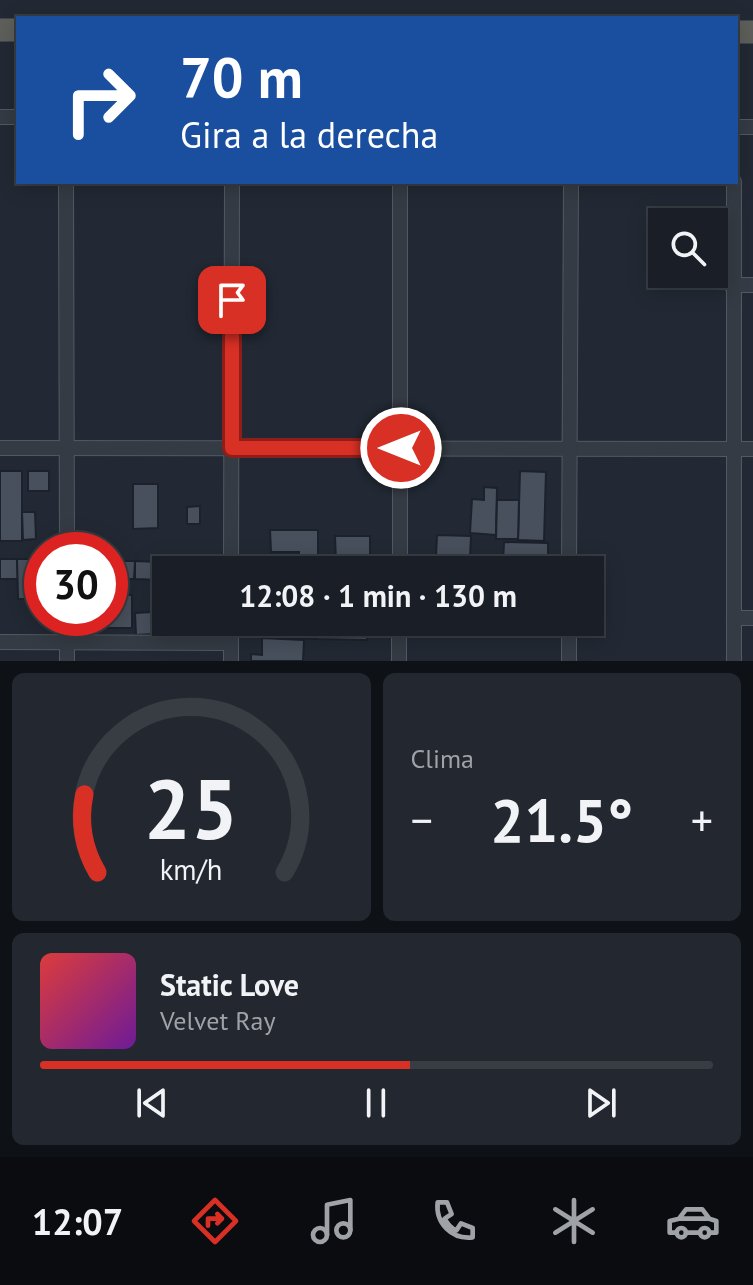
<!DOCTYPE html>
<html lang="es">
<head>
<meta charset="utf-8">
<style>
	:root { --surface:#1a1f27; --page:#23272f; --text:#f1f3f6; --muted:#9fa2a7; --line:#383d44; --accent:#d93025 }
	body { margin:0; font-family:"PT Sans",sans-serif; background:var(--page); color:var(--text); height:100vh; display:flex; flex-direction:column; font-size:30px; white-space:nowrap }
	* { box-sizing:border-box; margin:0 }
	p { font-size:26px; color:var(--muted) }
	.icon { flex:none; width:44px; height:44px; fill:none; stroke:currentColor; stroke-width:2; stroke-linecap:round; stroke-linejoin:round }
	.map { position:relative; height:661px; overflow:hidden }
	.side { display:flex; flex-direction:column; gap:12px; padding:12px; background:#0e1115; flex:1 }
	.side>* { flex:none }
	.guide { position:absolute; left:16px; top:16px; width:722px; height:168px; border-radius:0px; box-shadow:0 4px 20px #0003,0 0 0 2px var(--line); background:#1a4fa0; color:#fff; overflow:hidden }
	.tools { position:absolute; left:648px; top:208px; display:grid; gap:16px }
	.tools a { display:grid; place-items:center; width:80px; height:80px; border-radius:0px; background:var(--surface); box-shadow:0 4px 20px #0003,0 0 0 2px var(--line); font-size:40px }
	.speed { position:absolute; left:24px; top:532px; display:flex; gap:16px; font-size:40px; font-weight:700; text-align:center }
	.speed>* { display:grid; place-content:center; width:104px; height:104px; border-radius:50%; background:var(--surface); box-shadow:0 4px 20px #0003,0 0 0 2px var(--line); line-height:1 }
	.speed .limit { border:12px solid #d22; background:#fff; color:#111 }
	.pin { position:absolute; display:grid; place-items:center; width:68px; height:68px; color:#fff; margin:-34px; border-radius:16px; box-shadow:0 4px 12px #0006 }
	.me { position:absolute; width:88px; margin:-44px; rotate:270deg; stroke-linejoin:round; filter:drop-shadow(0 0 6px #0008) }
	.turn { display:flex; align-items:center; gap:28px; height:168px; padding:0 32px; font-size:36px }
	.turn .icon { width:104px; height:104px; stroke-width:2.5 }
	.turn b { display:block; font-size:56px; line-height:68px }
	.big { font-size:60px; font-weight:700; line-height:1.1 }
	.side .widget { flex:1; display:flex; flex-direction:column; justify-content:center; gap:12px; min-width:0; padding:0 28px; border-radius:12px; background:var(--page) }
	.side .dial { align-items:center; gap:0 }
	.dial svg { height:208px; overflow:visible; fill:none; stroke:var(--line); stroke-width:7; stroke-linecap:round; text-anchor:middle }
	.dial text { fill:var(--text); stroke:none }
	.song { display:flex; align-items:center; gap:24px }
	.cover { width:96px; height:96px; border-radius:12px; background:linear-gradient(135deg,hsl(0 70% 55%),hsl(280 70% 35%)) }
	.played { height:8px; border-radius:4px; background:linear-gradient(90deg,var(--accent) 55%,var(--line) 55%) }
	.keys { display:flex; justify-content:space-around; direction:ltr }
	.heat { display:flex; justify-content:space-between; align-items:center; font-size:44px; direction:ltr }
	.side .tiles { flex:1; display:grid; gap:12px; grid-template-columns:1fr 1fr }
	.widget:last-child { grid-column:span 2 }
	.trip { position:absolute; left:152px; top:556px; width:452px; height:80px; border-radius:0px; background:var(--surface); box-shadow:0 4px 20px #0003,0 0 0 2px var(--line); font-weight:700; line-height:80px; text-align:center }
	.menu { display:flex; height:128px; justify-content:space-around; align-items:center; background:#0a0c10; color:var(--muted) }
	.menu .icon { width:56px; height:56px }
	.menu .current { color:var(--accent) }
	.menu b { font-size:36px; color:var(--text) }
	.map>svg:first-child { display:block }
	.building { fill:#48505d; stroke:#1c222b; stroke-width:2 }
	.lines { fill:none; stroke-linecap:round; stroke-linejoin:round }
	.minor-casing { stroke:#525962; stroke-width:16 }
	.trunk-casing { stroke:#3f464f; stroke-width:24 }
	.minor { stroke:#353b44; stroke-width:14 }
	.trunk { stroke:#5e5e5b; stroke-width:22 }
	.route-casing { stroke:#8d1f18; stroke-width:20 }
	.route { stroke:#d93025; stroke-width:14 }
</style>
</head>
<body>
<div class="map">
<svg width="753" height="661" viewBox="0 0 753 661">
	<rect width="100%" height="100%" fill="#222934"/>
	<g class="building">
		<rect x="0" y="471" width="22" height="70"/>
		<rect x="28" y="471" width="21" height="20"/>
		<polygon points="520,471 546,472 544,541 518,540"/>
		<polygon points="133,484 158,484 158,528 133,529"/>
		<polygon points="484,487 497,488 496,535 470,533 472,499 484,500"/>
		<polygon points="497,500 519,500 518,539 496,539"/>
		<polygon points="200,506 200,524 187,524 187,507"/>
		<polygon points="22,512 35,512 36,539 23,540"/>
		<polygon points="270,530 318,530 318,557 299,557 299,552 271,552"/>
		<polygon points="437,535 471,536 470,557 436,556"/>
		<polygon points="335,536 370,536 370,562 336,562"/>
		<polygon points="504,542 548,543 548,564 503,562"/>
		<polygon points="0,559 17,559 18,579 0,579"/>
		<polygon points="17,559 40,559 41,599 18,599"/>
		<polygon points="112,561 135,561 134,579 111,579"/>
		<polygon points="135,561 160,562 160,580 135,579"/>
		<polygon points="110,595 132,595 132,628 108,628"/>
		<polygon points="151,612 152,634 136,635 135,613"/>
		<polygon points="250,622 316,622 316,639 250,637"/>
		<polygon points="317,622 367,622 367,640 317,639"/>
		<polygon points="262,638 304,640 303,661 251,661 251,654 262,655"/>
	</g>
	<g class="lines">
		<defs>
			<g id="minor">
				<polyline points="0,117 18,117"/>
				<polyline points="736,127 753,127"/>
				<polyline points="66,182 67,550"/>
				<polyline points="734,182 734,661"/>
				<polyline points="731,285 753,285"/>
				<polyline points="0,448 753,449"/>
				<polyline points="231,570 232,182"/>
				<polyline points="400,570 400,182"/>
				<polyline points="569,570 571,182"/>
				<polyline points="67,618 67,661"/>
				<polyline points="734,618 753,618"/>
				<polyline points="0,642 231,643"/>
				<polyline points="231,661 231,622"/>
				<polyline points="399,661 399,622"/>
				<polyline points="569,661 569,622"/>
			</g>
			<g id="trunk">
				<polyline points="0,30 18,30"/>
				<polyline points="736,32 753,32"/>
			</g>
		</defs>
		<use href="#minor" class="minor-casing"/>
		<use href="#trunk" class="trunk-casing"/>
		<use href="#minor" class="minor"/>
		<use href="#trunk" class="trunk"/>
	</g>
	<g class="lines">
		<defs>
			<polyline id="route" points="232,300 232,448 401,448"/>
		</defs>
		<use href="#route" class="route-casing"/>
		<use href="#route" class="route"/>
	</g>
</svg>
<div class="tools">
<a><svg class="icon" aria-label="search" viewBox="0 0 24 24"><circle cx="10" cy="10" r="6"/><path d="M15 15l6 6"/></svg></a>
</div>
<div class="speed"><div class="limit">30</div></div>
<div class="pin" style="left:232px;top:300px;background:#d93025"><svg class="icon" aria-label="arrive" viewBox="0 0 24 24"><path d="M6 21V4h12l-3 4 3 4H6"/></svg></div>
<svg class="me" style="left:401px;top:448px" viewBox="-20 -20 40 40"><circle r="17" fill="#d93025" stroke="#fff" stroke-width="3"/><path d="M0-11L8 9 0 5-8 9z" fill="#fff"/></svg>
<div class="trip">12:08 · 1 min · 130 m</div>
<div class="guide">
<div class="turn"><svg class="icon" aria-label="right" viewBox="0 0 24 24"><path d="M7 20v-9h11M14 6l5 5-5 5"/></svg><div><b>70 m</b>Gira a la derecha</div></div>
</div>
</div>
<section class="side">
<div class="tiles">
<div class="widget dial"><svg viewBox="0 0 100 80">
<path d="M14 69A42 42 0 1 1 86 69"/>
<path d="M14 69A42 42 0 0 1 9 39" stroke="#d93025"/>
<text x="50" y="56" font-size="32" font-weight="700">25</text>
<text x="50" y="72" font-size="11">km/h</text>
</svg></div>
<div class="widget"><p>Clima</p>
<div class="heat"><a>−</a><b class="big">21.5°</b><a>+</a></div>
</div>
<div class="widget">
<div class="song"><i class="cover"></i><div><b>Static Love</b><p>Velvet Ray</p></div></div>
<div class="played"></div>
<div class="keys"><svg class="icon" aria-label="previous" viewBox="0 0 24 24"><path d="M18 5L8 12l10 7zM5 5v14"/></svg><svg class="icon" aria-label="pause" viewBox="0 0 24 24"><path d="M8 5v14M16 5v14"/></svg><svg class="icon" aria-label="next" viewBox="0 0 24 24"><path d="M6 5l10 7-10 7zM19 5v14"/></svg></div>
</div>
</div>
</section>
<nav class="menu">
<b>12:07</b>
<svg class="icon current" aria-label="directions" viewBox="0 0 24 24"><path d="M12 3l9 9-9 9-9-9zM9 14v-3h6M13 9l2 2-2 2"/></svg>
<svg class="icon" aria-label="music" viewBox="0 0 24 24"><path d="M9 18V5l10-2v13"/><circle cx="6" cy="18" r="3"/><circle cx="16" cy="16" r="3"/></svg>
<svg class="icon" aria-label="phone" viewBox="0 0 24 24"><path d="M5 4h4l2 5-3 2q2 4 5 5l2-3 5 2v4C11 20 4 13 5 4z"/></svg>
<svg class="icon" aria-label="climate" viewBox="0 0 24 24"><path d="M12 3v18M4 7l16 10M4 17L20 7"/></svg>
<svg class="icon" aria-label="car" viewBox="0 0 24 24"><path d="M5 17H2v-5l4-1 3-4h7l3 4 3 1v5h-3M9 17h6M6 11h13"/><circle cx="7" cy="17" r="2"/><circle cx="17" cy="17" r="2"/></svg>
</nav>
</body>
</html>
